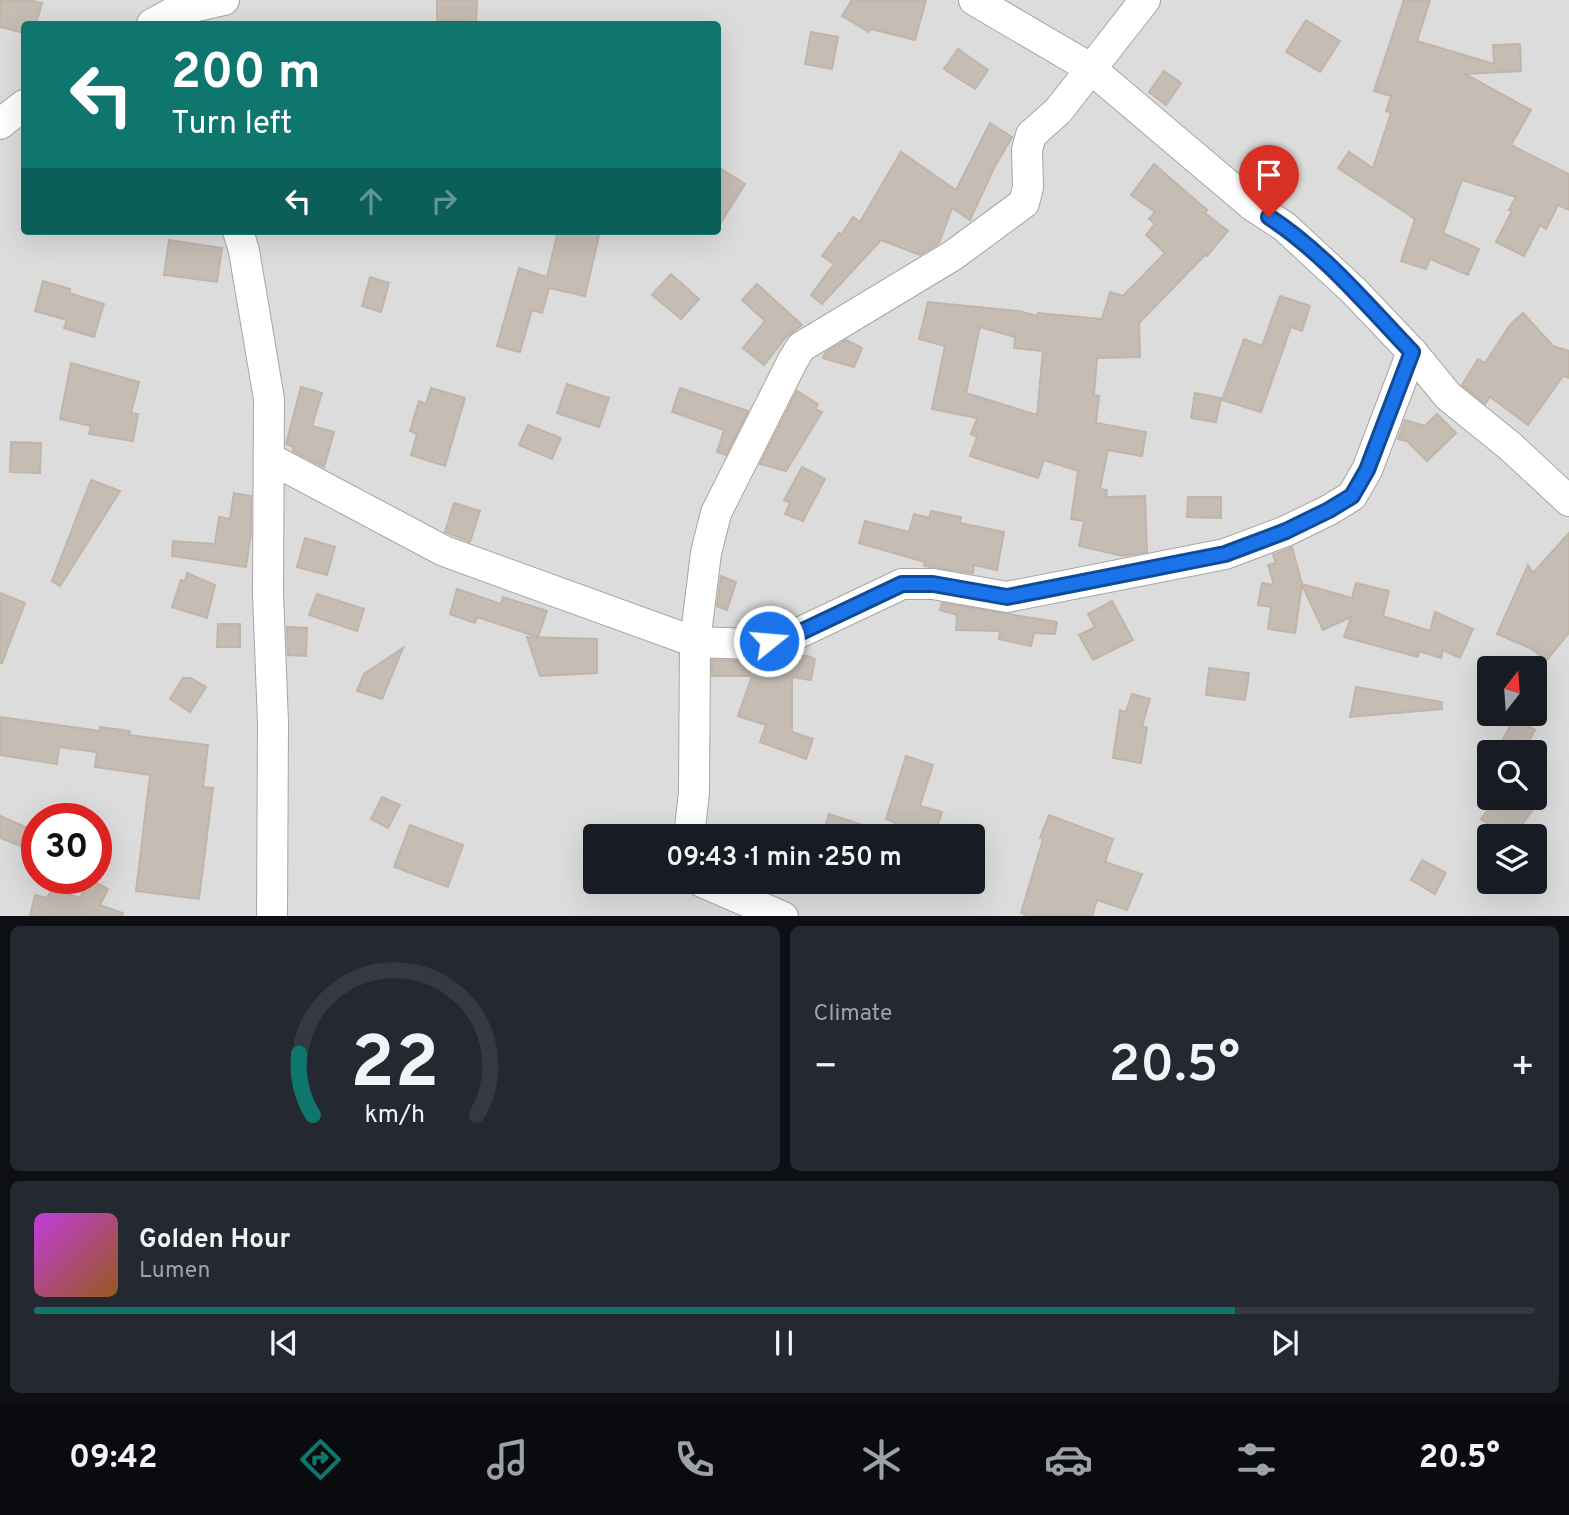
<!DOCTYPE html>
<html lang="en">
<head>
<meta charset="utf-8">
<style>
	:root { --surface:#171b24; --page:#242831; --text:#f1f3f6; --muted:#9ea1a6; --line:#363941; --accent:#0f766e }
	body { margin:0; font-family:Overpass,sans-serif; background:var(--page); color:var(--text); height:100vh; display:flex; flex-direction:column; font-size:26px; white-space:nowrap }
	* { box-sizing:border-box; margin:0 }
	p { font-size:23px; color:var(--muted) }
	.icon { flex:none; width:38px; height:38px; fill:none; stroke:currentColor; stroke-width:2; stroke-linecap:round; stroke-linejoin:round }
	.map { position:relative; height:916px; overflow:hidden }
	.panel { display:flex; flex-direction:column; gap:10px; padding:10px; background:#0d0f14; flex:1 }
	.panel>* { flex:none }
	.hud { position:absolute; left:21px; top:21px; width:700px; height:214px; border-radius:7px; box-shadow:0 7px 28px #0002; background:#0f766e; color:#fff; overflow:hidden }
	.needle { width:46px; rotate:17deg }
	.buttons { position:absolute; left:1477px; top:656px; display:grid; gap:14px }
	.buttons a { display:grid; place-items:center; width:70px; height:70px; border-radius:7px; background:var(--surface); box-shadow:0 7px 28px #0002; font-size:35px }
	.speed { position:absolute; left:21px; top:803px; display:flex; gap:14px; font-size:35px; font-weight:700; text-align:center }
	.speed>* { display:grid; place-content:center; width:91px; height:91px; border-radius:50%; background:var(--surface); box-shadow:0 7px 28px #0002; line-height:1 }
	.speed .limit { border:10px solid #d22; background:#fff; color:#111 }
	.pin { position:absolute; display:grid; place-items:center; width:60px; height:60px; color:#fff; margin:-72px -30px; border-radius:50% 50% 50% 0; rotate:-45deg; box-shadow:0 0 7px #0007 }
	.pin .icon { rotate:45deg }
	.me { position:absolute; width:77px; margin:-38px; rotate:73deg; stroke-linejoin:round; filter:drop-shadow(0 0 5px #0008) }
	.turn { display:flex; align-items:center; gap:24px; height:147px; padding:0 35px; font-size:32px }
	.turn .icon { width:91px; height:91px; stroke-width:2.5 }
	.turn b { display:block; font-size:49px; line-height:60px }
	.lanes { display:flex; align-items:center; height:66px; padding:0 35px; background:#0003; justify-content:center; gap:35px; direction:ltr }
	.lanes .off { opacity:.35 }
	.big { font-size:52px; font-weight:600; line-height:1.1 }
	.panel .card { flex:1; display:flex; flex-direction:column; justify-content:center; gap:10px; min-width:0; padding:0 24px; border-radius:10px; background:var(--page) }
	.panel .dial { align-items:center; gap:0 }
	.dial svg { height:182px; overflow:visible; fill:none; stroke:var(--line); stroke-width:7; stroke-linecap:round; text-anchor:middle }
	.dial text { fill:var(--text); stroke:none }
	.song { display:flex; align-items:center; gap:21px }
	.cover { width:84px; height:84px; border-radius:10px; background:linear-gradient(135deg,hsl(290 70% 55%),hsl(30 70% 35%)) }
	.played { height:7px; border-radius:4px; background:linear-gradient(90deg,var(--accent) 80%,var(--line) 80%) }
	.keys { display:flex; justify-content:space-around; direction:ltr }
	.heat { display:flex; justify-content:space-between; align-items:center; font-size:38px; direction:ltr }
	.panel .tiles { flex:1; display:grid; gap:10px; grid-template-columns:1fr 1fr }
	.card:last-child { grid-column:span 2 }
	.trip { position:absolute; left:583px; top:824px; width:402px; height:70px; border-radius:7px; background:var(--surface); box-shadow:0 7px 28px #0002; font-weight:600; line-height:70px; text-align:center }
	.tab-bar { display:flex; height:112px; justify-content:space-around; align-items:center; background:#090b0e; color:var(--muted) }
	.tab-bar .icon { width:49px; height:49px }
	.tab-bar .on { color:var(--accent) }
	.tab-bar b { font-size:32px; color:var(--text) }
	.map>svg:first-child { display:block }
	.residential { fill:#dddcdc; fill-rule:evenodd }
	.building { fill:#c5bcb4; stroke:#c2b4a6; stroke-width:2; fill-rule:evenodd }
	.lines { fill:none; stroke-linecap:round; stroke-linejoin:round }
	.minor-casing { stroke:#a6a6a6; stroke-width:32 }
	.minor { stroke:#fff; stroke-width:30 }
	.route-casing { stroke:#114b97; stroke-width:18 }
	.route { stroke:#1a73e8; stroke-width:12 }
</style>
</head>
<body>
<div class="map">
<svg width="1569" height="917" viewBox="0 0 1569 917">
	<rect width="100%" height="100%" fill="#f0ede5"/>
	<path class="residential" d="M0,0H1569V916L0,917ZM24,24H718V231H24ZM1489,668H1535V714H1489ZM1489,752H1535V798H1489ZM37,819H96V878H37ZM595,836H973V882H595ZM1489,836H1535V882H1489Z"/>
	<g class="building">
		<polygon points="0,0 29,0 42,3 36,24 24,24 24,33 0,27"/>
		<polygon points="437,0 477,0 476,22 437,20"/>
		<polygon points="852,0 926,0 915,40 871,29 869,32 842,16"/>
		<polygon points="1404,0 1430,0 1417,41 1494,64 1493,45 1520,44 1521,71 1465,74 1531,110 1511,145 1569,174 1569,210 1558,205 1546,229 1540,225 1524,256 1496,242 1512,211 1509,210 1516,197 1462,180 1443,233 1479,249 1468,275 1430,259 1426,269 1401,261 1415,219 1338,168 1349,152 1373,168 1391,113 1386,111 1391,96 1374,91"/>
		<polygon points="1306,20 1340,41 1320,72 1286,52"/>
		<polygon points="811,32 838,37 832,69 805,64"/>
		<polygon points="958,49 988,70 975,89 944,69"/>
		<polygon points="1164,71 1181,83 1166,105 1149,92"/>
		<polygon points="990,123 1012,137 994,168 970,220 952,208 939,243 920,255 881,240 822,304 811,295 834,264 822,256 839,233 841,235 853,217 860,222 901,152 956,190"/>
		<path d="M1154,164L1207,210L1205,213L1228,231L1207,256L1205,255L1139,323L1140,357L1097,358L1094,395L1099,396L1096,423L1146,432L1142,456L1108,450L1100,489L1107,490L1106,497L1145,496L1147,552L1123,556L1079,546L1084,521L1071,519L1078,471L1044,460L1038,478L970,456L977,437L971,434L977,418L932,409L945,346L919,339L928,302L1019,311L1037,316L1038,313L1102,319L1110,292L1123,296L1165,253L1146,235L1155,224L1149,219L1155,212L1131,195ZM980,327L1015,337L1014,348L1043,351L1037,415L966,393Z"/>
		<polygon points="718,167 745,184 718,227"/>
		<polygon points="558,231 600,231 585,296 549,288 542,313 532,310 520,352 497,346 519,268 547,277"/>
		<polygon points="169,240 222,248 217,282 164,275"/>
		<polygon points="671,274 699,299 681,319 652,295"/>
		<polygon points="370,277 389,283 381,312 362,306"/>
		<polygon points="43,281 70,289 69,293 104,304 94,337 64,328 67,320 35,311"/>
		<polygon points="757,284 802,325 786,337 764,365 743,348 765,321 742,300"/>
		<polygon points="1280,296 1310,306 1302,331 1291,327 1261,412 1222,400 1244,339 1262,346"/>
		<polygon points="1523,313 1553,346 1569,351 1569,378 1563,376 1528,425 1490,397 1485,404 1462,385 1478,359 1485,363 1510,325"/>
		<polygon points="846,340 862,348 854,367 823,358 825,353"/>
		<polygon points="71,363 139,382 131,413 138,414 133,441 89,434 91,426 60,419"/>
		<polygon points="567,384 609,398 599,427 557,413"/>
		<polygon points="301,387 322,393 312,426 334,432 324,467 293,451 294,447 286,444"/>
		<polygon points="431,388 465,398 445,466 411,455 417,434 410,431 419,401 426,404"/>
		<polygon points="680,388 748,411 726,455 717,452 724,430 672,412"/>
		<polygon points="797,391 818,404 815,409 822,412 786,471 760,464"/>
		<polygon points="1195,393 1221,398 1216,422 1191,418"/>
		<polygon points="1437,414 1456,433 1427,461 1407,441 1398,439 1405,420 1425,426"/>
		<polygon points="528,425 561,438 552,459 519,445"/>
		<polygon points="11,442 41,443 40,473 10,472"/>
		<polygon points="802,467 825,479 803,521 785,514 790,503 784,500"/>
		<polygon points="91,480 120,491 60,586 52,581"/>
		<polygon points="234,493 251,496 251,533 246,567 172,556 173,541 215,544 219,517 230,519"/>
		<polygon points="1188,497 1221,497 1221,518 1187,517"/>
		<polygon points="454,503 480,511 470,542 445,532"/>
		<polygon points="931,511 961,517 960,523 1004,532 997,570 974,565 973,573 924,566 925,562 859,543 865,521 909,532 914,514 929,518"/>
		<polygon points="1569,533 1569,633 1546,661 1532,649 1497,634 1528,565 1533,573"/>
		<polygon points="305,538 335,547 327,575 297,567"/>
		<polygon points="1292,547 1302,584 1352,598 1356,583 1389,591 1383,616 1430,631 1435,612 1473,629 1460,658 1443,650 1441,658 1419,651 1418,657 1344,637 1351,617 1323,630 1302,585 1295,633 1268,629 1271,607 1258,605 1262,583 1274,585 1268,565 1276,563 1273,555"/>
		<polygon points="187,573 215,585 207,618 172,607 181,580 185,581"/>
		<polygon points="721,576 736,582 727,610 717,606"/>
		<polygon points="457,589 501,604 503,597 547,611 538,637 477,617 475,623 450,614"/>
		<polygon points="0,593 25,603 2,663 0,663"/>
		<polygon points="317,594 364,609 357,631 309,615"/>
		<polygon points="1112,601 1133,640 1093,660 1079,635 1095,627 1088,614"/>
		<polygon points="942,603 1057,622 1055,634 1034,633 1031,646 999,639 1000,631 956,630 957,615 940,610"/>
		<polygon points="218,624 240,624 240,647 217,647"/>
		<polygon points="287,627 307,628 306,656 288,655"/>
		<polygon points="527,637 597,639 597,673 540,676"/>
		<polygon points="403,648 382,699 357,691 364,674"/>
		<polygon points="790,656 808,656 815,659 811,680 792,677 792,732 813,739 806,759 760,742 766,725 738,716 752,676 712,676 712,660 754,661"/>
		<polygon points="1209,668 1249,673 1245,700 1206,695"/>
		<polygon points="183,678 191,678 206,687 190,712 170,699"/>
		<polygon points="1356,687 1442,702 1442,709 1350,717"/>
		<polygon points="1132,694 1150,699 1142,726 1147,728 1141,763 1113,758 1120,710 1126,712"/>
		<polygon points="0,717 100,731 100,727 130,731 129,735 208,745 203,787 213,788 199,899 136,891 150,775 95,767 97,752 59,747 57,764 0,755"/>
		<polygon points="1514,719 1535,730 1523,752 1496,752"/>
		<polygon points="906,756 933,765 920,806 942,812 934,836 890,836 895,822 886,819"/>
		<polygon points="382,797 400,805 388,828 371,819"/>
		<polygon points="1497,798 1542,798 1513,836 1505,836 1481,819"/>
		<polygon points="829,814 884,832 884,836 822,836"/>
		<polygon points="1049,815 1113,839 1105,862 1142,874 1127,910 1097,900 1092,916 1024,916 1025,913 1021,913 1043,839 1040,838"/>
		<polygon points="0,816 37,832 37,852 0,838"/>
		<polygon points="410,825 463,845 448,887 394,867"/>
		<polygon points="1422,860 1446,873 1435,894 1411,880"/>
		<polygon points="89,879 108,889 100,905 123,913 122,916 30,916 35,895 47,898 52,889 80,898"/>
	</g>
	<g class="lines">
		<defs>
			<g id="minor">
				<polyline points="974,0 1090,68 1253,206 1285,227 1354,291 1412,352 1448,396 1511,447 1569,501"/>
				<polyline points="152,24 176,11 224,0"/>
				<polyline points="0,124 24,105"/>
				<polyline points="238,231 244,251 269,399 268,594 273,723 272,917"/>
				<polyline points="269,458 444,551 695,642 752,644 786,639 902,584 933,584 1007,597 1225,554 1286,531 1329,510 1352,496 1367,470 1412,352"/>
				<polyline points="689,836 694,793 695,642 706,553 716,513 793,360 801,347 952,256 1024,203 1028,187 1027,150 1031,135 1058,111 1145,0"/>
				<polyline points="702,882 783,917"/>
			</g>
		</defs>
		<use href="#minor" class="minor-casing"/>
		<use href="#minor" class="minor"/>
	</g>
	<g class="lines">
		<defs>
			<path id="route" d="M769,641L786,639L902,584H933L1007,597L1225,554L1286,531L1329,510L1352,496L1367,470L1412,352C1367,305 1323,252 1269,217"/>
		</defs>
		<use href="#route" class="route-casing"/>
		<use href="#route" class="route"/>
	</g>
</svg>
<div class="buttons">
<a><svg class="needle" viewBox="-14 -14 28 28"><path d="M0-13l5 13h-10z" fill="#e53935"/><path d="M0 13l5-13h-10z" fill="#9ea1a6"/></svg></a>
<a><svg class="icon" aria-label="search" viewBox="0 0 24 24"><circle cx="10" cy="10" r="6"/><path d="M15 15l6 6"/></svg></a>
<a><svg class="icon" aria-label="layers" viewBox="0 0 24 24"><path d="M12 4l9 5-9 5-9-5zM3 14l9 5 9-5"/></svg></a>
</div>
<div class="speed"><div class="limit">30</div></div>
<div class="pin" style="left:1269px;top:217px;background:#d93025"><svg class="icon" aria-label="arrive" viewBox="0 0 24 24"><path d="M6 21V4h12l-3 4 3 4H6"/></svg></div>
<svg class="me" style="left:769px;top:641px" viewBox="-20 -20 40 40"><circle r="17" fill="#1a73e8" stroke="#fff" stroke-width="3"/><path d="M0-11L8 9 0 5-8 9z" fill="#fff"/></svg>
<div class="trip">09:43 · 1 min · 250 m</div>
<div class="hud">
<div class="turn"><svg class="icon" aria-label="left" viewBox="0 0 24 24"><path d="M17 20v-9H6M10 6l-5 5 5 5"/></svg><div><b>200 m</b>Turn left</div></div>
<div class="lanes"><svg class="icon" aria-label="left" viewBox="0 0 24 24"><path d="M17 20v-9H6M10 6l-5 5 5 5"/></svg><svg class="icon off" aria-label="ahead" viewBox="0 0 24 24"><path d="M12 20V5M6 11l6-6 6 6"/></svg><svg class="icon off" aria-label="right" viewBox="0 0 24 24"><path d="M7 20v-9h11M14 6l5 5-5 5"/></svg></div>
</div>
</div>
<section class="panel">
<div class="tiles">
<div class="card dial"><svg viewBox="0 0 100 80">
<path d="M14 69A42 42 0 1 1 86 69"/>
<path d="M14 69A42 42 0 0 1 8 42" stroke="#0f766e"/>
<text x="50" y="56" font-size="32" font-weight="700">22</text>
<text x="50" y="72" font-size="11">km/h</text>
</svg></div>
<div class="card"><p>Climate</p>
<div class="heat"><a>−</a><b class="big">20.5°</b><a>+</a></div>
</div>
<div class="card">
<div class="song"><i class="cover"></i><div><b>Golden Hour</b><p>Lumen</p></div></div>
<div class="played"></div>
<div class="keys"><svg class="icon" aria-label="previous" viewBox="0 0 24 24"><path d="M18 5L8 12l10 7zM5 5v14"/></svg><svg class="icon" aria-label="pause" viewBox="0 0 24 24"><path d="M8 5v14M16 5v14"/></svg><svg class="icon" aria-label="next" viewBox="0 0 24 24"><path d="M6 5l10 7-10 7zM19 5v14"/></svg></div>
</div>
</div>
</section>
<nav class="tab-bar">
<b>09:42</b>
<svg class="icon on" aria-label="directions" viewBox="0 0 24 24"><path d="M12 3l9 9-9 9-9-9zM9 14v-3h6M13 9l2 2-2 2"/></svg>
<svg class="icon" aria-label="music" viewBox="0 0 24 24"><path d="M9 18V5l10-2v13"/><circle cx="6" cy="18" r="3"/><circle cx="16" cy="16" r="3"/></svg>
<svg class="icon" aria-label="phone" viewBox="0 0 24 24"><path d="M5 4h4l2 5-3 2q2 4 5 5l2-3 5 2v4C11 20 4 13 5 4z"/></svg>
<svg class="icon" aria-label="climate" viewBox="0 0 24 24"><path d="M12 3v18M4 7l16 10M4 17L20 7"/></svg>
<svg class="icon" aria-label="car" viewBox="0 0 24 24"><path d="M5 17H2v-5l4-1 3-4h7l3 4 3 1v5h-3M9 17h6M6 11h13"/><circle cx="7" cy="17" r="2"/><circle cx="17" cy="17" r="2"/></svg>
<svg class="icon" aria-label="filters" viewBox="0 0 24 24"><path d="M4 7h16M4 17h16"/><circle cx="9" cy="7" r="2"/><circle cx="15" cy="17" r="2"/></svg>
<b>20.5°</b>
</nav>
</body>
</html>
